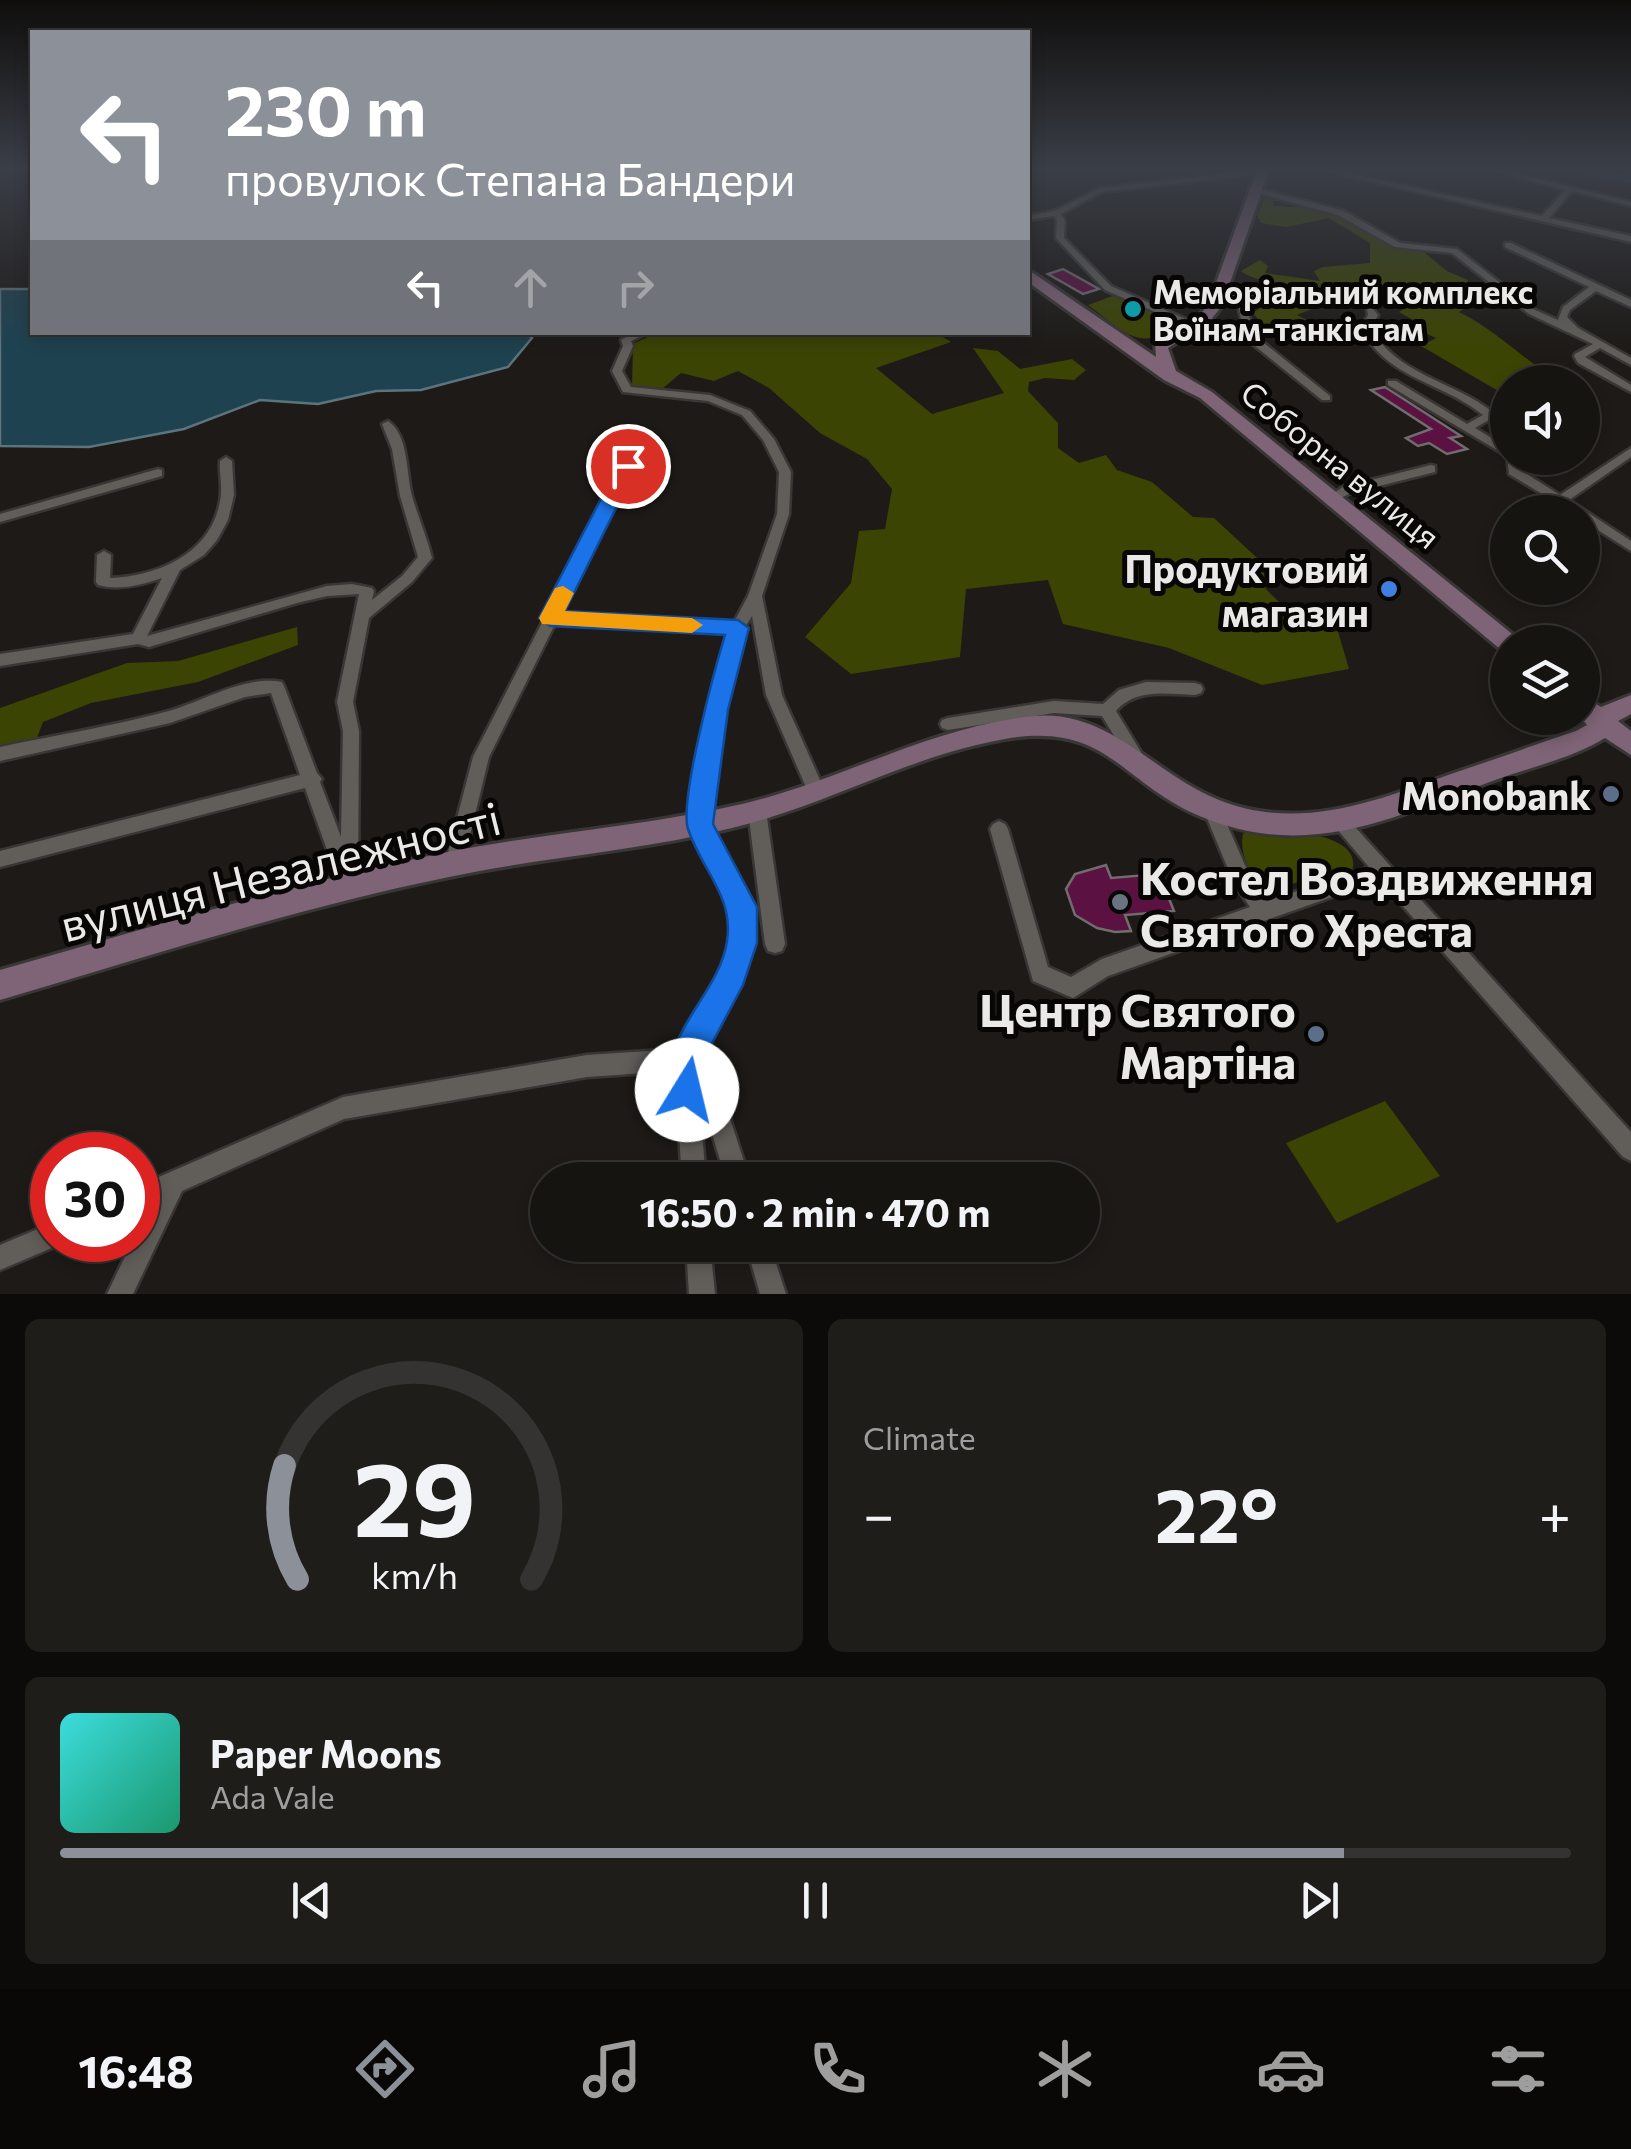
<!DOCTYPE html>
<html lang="en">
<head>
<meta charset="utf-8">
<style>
	:root { --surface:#161411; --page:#1f1d1a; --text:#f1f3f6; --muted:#9e9e9f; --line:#353331; --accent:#8c9099 }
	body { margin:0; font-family:Commissioner,sans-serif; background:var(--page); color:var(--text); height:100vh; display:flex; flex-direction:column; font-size:38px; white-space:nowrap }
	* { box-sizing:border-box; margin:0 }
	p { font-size:32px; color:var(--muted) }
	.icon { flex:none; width:55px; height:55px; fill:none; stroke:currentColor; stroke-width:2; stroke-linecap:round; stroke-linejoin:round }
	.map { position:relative; height:1294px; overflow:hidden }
	.sheet { display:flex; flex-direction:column; gap:25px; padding:25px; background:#0c0b09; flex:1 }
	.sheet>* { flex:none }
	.guide { position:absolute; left:30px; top:30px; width:1000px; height:305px; border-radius:0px; box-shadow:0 5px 15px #0003,0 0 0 2px var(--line); background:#8c9099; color:#fff; overflow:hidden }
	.controls { position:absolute; left:1490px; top:365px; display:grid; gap:20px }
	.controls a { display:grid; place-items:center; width:110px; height:110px; border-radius:50%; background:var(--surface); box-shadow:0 5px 15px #0003,0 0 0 2px var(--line); font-size:50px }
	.speed { position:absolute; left:30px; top:1132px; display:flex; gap:20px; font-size:50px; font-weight:700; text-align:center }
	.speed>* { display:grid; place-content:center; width:130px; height:130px; border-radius:50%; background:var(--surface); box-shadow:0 5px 15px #0003,0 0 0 2px var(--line); line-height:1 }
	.speed .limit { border:15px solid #d22; background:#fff; color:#111 }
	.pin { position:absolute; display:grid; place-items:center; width:85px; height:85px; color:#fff; margin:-42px; border:5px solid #fff; border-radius:50%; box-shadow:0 2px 10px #0007 }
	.me { position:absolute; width:110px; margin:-55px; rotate:9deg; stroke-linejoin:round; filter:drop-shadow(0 0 8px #0008) }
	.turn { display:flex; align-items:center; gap:35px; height:210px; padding:0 30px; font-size:45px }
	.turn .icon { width:130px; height:130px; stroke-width:2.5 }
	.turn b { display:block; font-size:70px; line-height:85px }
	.lanes { display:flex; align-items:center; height:95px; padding:0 30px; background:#0003; justify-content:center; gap:50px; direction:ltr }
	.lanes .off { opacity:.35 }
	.big { font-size:75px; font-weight:700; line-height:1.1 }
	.sheet .tile { flex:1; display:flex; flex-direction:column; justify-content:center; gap:15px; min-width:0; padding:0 35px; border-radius:15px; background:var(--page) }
	.sheet .dial { align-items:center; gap:0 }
	.dial svg { height:260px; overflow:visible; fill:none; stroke:var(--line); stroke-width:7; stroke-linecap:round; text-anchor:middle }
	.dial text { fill:var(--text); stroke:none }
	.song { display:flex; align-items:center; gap:30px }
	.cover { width:120px; height:120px; border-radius:15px; background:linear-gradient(135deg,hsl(180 70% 55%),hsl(160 70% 35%)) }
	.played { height:10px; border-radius:5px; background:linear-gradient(90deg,var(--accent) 85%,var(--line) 85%) }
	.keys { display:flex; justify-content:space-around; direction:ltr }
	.heat { display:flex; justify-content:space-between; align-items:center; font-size:55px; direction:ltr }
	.sheet .tiles { flex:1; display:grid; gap:25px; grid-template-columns:1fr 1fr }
	.tile:last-child { grid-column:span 2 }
	.trip { position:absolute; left:530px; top:1162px; width:570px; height:100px; border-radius:50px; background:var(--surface); box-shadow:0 5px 15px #0003,0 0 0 2px var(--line); font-weight:700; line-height:100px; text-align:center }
	.dock { display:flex; height:160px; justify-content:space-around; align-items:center; background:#090807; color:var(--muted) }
	.dock .icon { width:70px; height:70px }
	.dock .selected { color:var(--accent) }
	.dock b { font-size:45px; color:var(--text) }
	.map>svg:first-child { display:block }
	.green { fill:#3c4403 }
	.water { fill:#1f4250; stroke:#5c747d; stroke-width:2.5 }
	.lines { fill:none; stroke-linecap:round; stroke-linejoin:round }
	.river { fill:#1f4250; fill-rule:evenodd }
	.building { fill:#5b1141; stroke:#716c6e; stroke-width:2.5 }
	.street-casing { stroke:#393736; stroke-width:5 }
	.secondary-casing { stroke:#393736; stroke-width:6 }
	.street { fill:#615e5a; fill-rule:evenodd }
	.secondary { fill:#7e6476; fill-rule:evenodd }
	.route { fill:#1a73e8; stroke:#114b97; stroke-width:2.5 }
	.slow { fill:#f59e0b }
	.culture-dot { fill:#0f9aa8; stroke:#070605; stroke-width:4 }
	.shop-dot { fill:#3f7fe0; stroke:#070605; stroke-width:4 }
	.service-dot { fill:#5c6f8a; stroke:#070605; stroke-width:4 }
	.worship-dot { fill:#6b7280; stroke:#070605; stroke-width:4 }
	.labels { text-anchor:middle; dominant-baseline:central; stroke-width:10; stroke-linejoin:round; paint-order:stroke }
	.far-poi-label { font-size:32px; font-weight:bold; fill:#ebe9e7; stroke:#070605; text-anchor:start }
	.far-street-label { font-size:32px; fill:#ebe9e7; stroke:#070605 }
	.poi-label { font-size:38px; font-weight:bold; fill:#ebe9e7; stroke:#070605; text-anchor:end }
	.near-street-label { font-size:45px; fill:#ebe9e7; stroke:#070605 }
	.near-poi-label { font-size:45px; font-weight:bold; fill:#ebe9e7; stroke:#070605; text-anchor:start }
</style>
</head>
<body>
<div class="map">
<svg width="1631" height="1294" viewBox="0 0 1631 1294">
	<rect width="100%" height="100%" fill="#1d1a17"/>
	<g class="green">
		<path d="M1267,193L1293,199L1273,201V206L1294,207L1306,203L1333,211L1391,245L1420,249L1447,271L1468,280L1467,291L1478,300L1459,312C1500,332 1523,361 1562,382H1508L1507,396L1421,346L1436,338L1405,324L1413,320L1399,312L1412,304C1371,289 1336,299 1297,315L1325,329L1327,339C1301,347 1269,335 1253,313L1264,305L1266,296L1282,290C1269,277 1255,282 1241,271L1260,260L1268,266L1265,273L1320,281L1314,271L1323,267L1370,263V243L1329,218L1286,227L1261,223L1257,215Z"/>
		<path d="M1115,295L1135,300L1185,324C1138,353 1127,334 1088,305Z"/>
		<path d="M792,332C813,334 835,337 857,337C888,337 924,322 951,342L876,368L932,414L1004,393L973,348L998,351L1020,369L1072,359L1086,370L1074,380L1045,378L1029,382L1028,391L1058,423V448L1079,463L1106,455L1117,470L1152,482L1193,517L1214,518L1281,580L1265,588L1281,604L1337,628L1349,669L1262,685L1169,648L1063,624L1048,580L966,589L960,657L851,674L805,637L851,583L859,531L885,529L892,489L867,459L820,433L769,388L738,371L714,381L681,373L662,389L632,387L633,344L656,333Z"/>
		<polygon points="297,627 298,645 198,682 91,703 43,722 37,738 0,746 0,708 127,663 178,661"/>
		<path d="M1248,829C1275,830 1369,830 1351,874L1342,869L1282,887V896L1275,897C1255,887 1238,856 1243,834Z"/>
		<polygon points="1385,1101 1440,1176 1337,1223 1286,1143"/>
	</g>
	<polygon class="water" points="0,289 32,289 32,332 525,332 532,338 508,367 421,390 376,391 318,404 260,400 184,429 89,447 0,446"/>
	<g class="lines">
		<polygon class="river" points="1573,170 1631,175 1631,183 1579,174"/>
	</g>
	<g class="building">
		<polygon points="1063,269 1099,289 1083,294 1048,274"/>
		<polygon points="1385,387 1461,436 1450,438 1467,449 1447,454 1429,443 1418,446 1406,438 1431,429 1371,390"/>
		<polygon points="1106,865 1111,878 1159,874 1174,911 1125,915 1131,931 1115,932 1097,928 1075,915 1066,889 1075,874"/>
	</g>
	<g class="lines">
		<defs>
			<g id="street">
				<polygon points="1322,170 1334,170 1542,216 1565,190 1492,170 1503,170 1631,202 1631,206 1572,191 1549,218 1631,236 1631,242"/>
				<polygon points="1248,171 1251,175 1102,192 1061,214 1065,221 1064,238 1111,286 1197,324 1199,326 1194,329 1105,290 1056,238 1057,221 1054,216 1028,220 1028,216 1054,211 1100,188"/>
				<polygon points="1256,188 1344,211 1400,243 1457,249 1535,310 1558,320 1563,307 1589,287 1505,247 1505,243 1511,243 1631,300 1631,307 1596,291 1570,310 1567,317 1578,328 1631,358 1631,365 1600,348 1585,357 1631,385 1631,392 1578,363 1574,356 1575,354 1593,344 1529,314 1452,253 1395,247 1338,215 1253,192"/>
				<polygon points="1220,291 1244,296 1254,335 1330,396 1330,400 1322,400 1245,338 1237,300 1217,296 1215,294"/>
				<path d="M1367,309H1373L1378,315L1371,328C1396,375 1454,381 1494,413V417L1475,428L1508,448V458H1518L1519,469L1560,495L1631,448V457L1569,500L1631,541V551L1582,520V512H1572L1509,474L1507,456L1388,385V381H1396L1467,424L1483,415C1441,381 1388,380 1361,328L1368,315Z"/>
				<polygon points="635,332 649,332 631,341 633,346 622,371 631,387 710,395 750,411 774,439 791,472 789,514 762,596 782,695 824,789 821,794 815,796 809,794 766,695 752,616 745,627 723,710 709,825 753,907 752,943 739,982 696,1061 706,1180 682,1180 675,1071 587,1077 344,1119 182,1191 133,1294 107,1294 133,1240 138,1240 138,1231 150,1205 138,1210 138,1186 343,1097 587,1055 679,1049 723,971 732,943 733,908 691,825 707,710 729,632 555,624 489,757 463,864 461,870 454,872 447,870 445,864 473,757 624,463 628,462 634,466 560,614 734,622 748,596 777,514 779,472 763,440 742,415 708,401 623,392 612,371 623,346 621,340"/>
				<path d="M388,421C409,435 406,473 412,496C418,517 427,537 432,558L412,582L369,618L353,702L359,731L358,886L356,892L349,895L342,892L305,788L0,867V851L300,775L271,693L245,697L170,723L0,761V747C56,735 114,726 169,711C204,701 245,675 282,682L284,686L317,773L322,779L320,782L341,837L343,731L337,702L359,594L327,596L297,603L149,647L138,644L0,666V654L133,634L162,578C142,585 119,591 98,585L96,582L97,555L104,551L111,555L110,578C158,576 211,554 220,501C223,488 219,474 220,461L226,457L232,461L234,495L228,520L217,540L204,555L180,570L147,636L327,586L352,584L372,588L374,591L372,600L402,576L418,557L400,496L392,449L382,424Z"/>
				<polygon points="1431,465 1435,466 1435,472 1351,493 1331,503 1325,499 1343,487"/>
				<polygon points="158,469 162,470 162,476 0,522 0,514"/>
				<path d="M1146,682L1195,683L1201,685L1203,689L1201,693L1195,695C1167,694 1136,688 1116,711L1144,757L1142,762L1136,764L1130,762L1102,716L1054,713L948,730L942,728L940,724L942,720L948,718L1054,701L1103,704L1119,690Z"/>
				<polygon points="1212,802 1218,804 1248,872 1267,901 1369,867 1331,822 1334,817 1340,814 1346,817 1631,1132 1631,1161 1623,1157 1380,880 1108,976 1073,998 1033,981 990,829 993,824 999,821 1005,824 1008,829 1048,967 1071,977 1102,959 1250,907 1234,883 1203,809 1206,804"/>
				<polygon points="757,804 763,806 766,811 785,944 782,951 775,953 768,951 765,944 748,811 751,806"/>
				<polygon points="712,1086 720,1089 723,1097 750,1180 726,1180 701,1097 704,1089"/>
				<polygon points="52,1223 52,1240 62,1240 61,1244 0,1270 0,1245"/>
				<polygon points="686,1245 710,1245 715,1294 689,1294"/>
				<polygon points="746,1245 770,1245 786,1294 760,1294"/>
			</g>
			<g id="secondary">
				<polygon points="1257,170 1269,170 1222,306 1209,322 1168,348 1176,371 1212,392 1516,637 1519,642 1508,642 1508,651 1500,649 1200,398 1164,380 1028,282 1028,272 1033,273 1156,357 1155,344 1199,316 1208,305"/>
				<path d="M1631,695V714L1618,721L1631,731V755L1605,738C1573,758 1531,767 1495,780C1394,817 1310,861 1202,817C1121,784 1108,721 1005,739C911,755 825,806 732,828C639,851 543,857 449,877C297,908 149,956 0,1000V970C149,928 297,882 448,852C545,833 645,826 742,804C841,781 931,726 1034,716C1109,709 1155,775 1219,800C1299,832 1376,801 1451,774C1493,760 1534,745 1576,731L1587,725L1581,718L1582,696L1601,707Z"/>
			</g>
		</defs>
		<use href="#street" class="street-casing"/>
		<use href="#secondary" class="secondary-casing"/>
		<use href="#street" class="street"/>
		<use href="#secondary" class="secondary"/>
	</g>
	<linearGradient id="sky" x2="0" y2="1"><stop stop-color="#100e0d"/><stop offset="0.48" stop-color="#3a3e47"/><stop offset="1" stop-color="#3a3e47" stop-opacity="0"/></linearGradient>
	<rect width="1631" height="351" fill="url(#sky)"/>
	<path class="route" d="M628,461L637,466L565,611L738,620L749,628L728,710L713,824L757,907V943L743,985L702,1062L704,1090L699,1101L687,1106L675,1101C650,1040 719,998 727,941C734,896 701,869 688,829C679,801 715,668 725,635L550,626L539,618L618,466Z"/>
	<polygon class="slow" points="563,586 574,593 565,611 692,618 703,625 692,633 542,624 539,618 555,588"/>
	<circle class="culture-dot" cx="1133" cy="309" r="10"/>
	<circle class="shop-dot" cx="1389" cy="589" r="10"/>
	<g class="service-dot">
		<circle cx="1611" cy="794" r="10"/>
		<circle cx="1316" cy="1034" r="10"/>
	</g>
	<circle class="worship-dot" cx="1120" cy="902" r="10"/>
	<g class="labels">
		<g class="far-poi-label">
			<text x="1153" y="291">Меморіальний комплекс<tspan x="1153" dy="37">Воїнам-танкістам</tspan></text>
		</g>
		<g class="far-street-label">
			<text transform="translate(1341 464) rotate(39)">Соборна вулиця</text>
		</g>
		<g class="poi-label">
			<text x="1369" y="567">Продуктовий<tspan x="1369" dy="44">магазин</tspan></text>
			<text x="1591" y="794">Monobank</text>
		</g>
		<g class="near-street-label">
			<text transform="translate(280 870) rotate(-14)">вулиця Незалежності</text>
		</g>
		<g class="near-poi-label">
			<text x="1140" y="876">Костел Воздвиження<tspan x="1140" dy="52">Святого Хреста</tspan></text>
			<text x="1296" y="1008" text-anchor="end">Центр Святого<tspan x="1296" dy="52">Мартіна</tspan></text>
		</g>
	</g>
</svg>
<div class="controls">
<a><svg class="icon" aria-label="sound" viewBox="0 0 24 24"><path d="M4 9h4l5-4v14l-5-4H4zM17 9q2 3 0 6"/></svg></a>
<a><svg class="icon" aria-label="search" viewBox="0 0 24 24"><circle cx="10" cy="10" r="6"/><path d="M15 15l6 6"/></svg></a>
<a><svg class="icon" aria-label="layers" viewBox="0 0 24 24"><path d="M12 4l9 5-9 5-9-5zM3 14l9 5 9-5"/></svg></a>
</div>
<div class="speed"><div class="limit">30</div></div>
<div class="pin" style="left:628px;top:466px;background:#d93025"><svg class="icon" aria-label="arrive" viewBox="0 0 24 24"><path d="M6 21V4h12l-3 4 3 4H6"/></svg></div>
<svg class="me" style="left:687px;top:1090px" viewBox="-20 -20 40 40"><circle r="19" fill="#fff"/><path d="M0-13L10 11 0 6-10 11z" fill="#1a73e8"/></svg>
<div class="trip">16:50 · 2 min · 470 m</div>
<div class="guide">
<div class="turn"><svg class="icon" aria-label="left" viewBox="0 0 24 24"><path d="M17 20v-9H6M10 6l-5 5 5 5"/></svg><div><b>230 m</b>провулок Степана Бандери</div></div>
<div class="lanes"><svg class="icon" aria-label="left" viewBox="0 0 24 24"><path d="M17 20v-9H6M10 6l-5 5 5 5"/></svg><svg class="icon off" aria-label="ahead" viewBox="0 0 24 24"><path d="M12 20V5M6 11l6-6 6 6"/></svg><svg class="icon off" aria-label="right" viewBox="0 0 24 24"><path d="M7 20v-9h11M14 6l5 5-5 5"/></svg></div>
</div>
</div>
<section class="sheet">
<div class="tiles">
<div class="tile dial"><svg viewBox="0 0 100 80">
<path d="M14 69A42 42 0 1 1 86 69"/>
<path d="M14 69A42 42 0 0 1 10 34" stroke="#8c9099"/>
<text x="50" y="56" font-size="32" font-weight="700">29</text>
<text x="50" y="72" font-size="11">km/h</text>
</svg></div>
<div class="tile"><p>Climate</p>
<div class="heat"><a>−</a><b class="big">22°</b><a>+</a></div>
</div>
<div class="tile">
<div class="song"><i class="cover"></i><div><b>Paper Moons</b><p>Ada Vale</p></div></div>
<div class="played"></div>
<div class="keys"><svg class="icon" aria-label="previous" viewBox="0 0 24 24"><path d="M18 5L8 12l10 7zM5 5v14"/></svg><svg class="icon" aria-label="pause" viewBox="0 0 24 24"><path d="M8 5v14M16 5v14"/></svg><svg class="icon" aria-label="next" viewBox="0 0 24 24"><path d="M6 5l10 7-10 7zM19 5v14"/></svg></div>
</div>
</div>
</section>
<nav class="dock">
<b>16:48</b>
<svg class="icon selected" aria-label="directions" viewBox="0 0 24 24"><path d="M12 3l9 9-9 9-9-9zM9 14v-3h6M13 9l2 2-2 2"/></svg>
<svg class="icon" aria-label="music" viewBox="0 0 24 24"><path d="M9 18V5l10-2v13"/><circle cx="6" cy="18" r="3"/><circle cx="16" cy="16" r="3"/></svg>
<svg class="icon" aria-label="phone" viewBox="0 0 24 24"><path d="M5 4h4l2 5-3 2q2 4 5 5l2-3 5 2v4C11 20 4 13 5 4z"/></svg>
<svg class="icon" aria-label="climate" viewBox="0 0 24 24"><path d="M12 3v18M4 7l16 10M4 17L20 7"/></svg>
<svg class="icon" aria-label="car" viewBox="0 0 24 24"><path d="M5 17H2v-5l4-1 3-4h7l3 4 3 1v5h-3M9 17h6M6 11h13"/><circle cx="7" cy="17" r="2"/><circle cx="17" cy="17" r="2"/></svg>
<svg class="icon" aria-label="filters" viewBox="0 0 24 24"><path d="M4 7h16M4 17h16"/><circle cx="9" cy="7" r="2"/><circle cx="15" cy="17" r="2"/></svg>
</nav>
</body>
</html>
